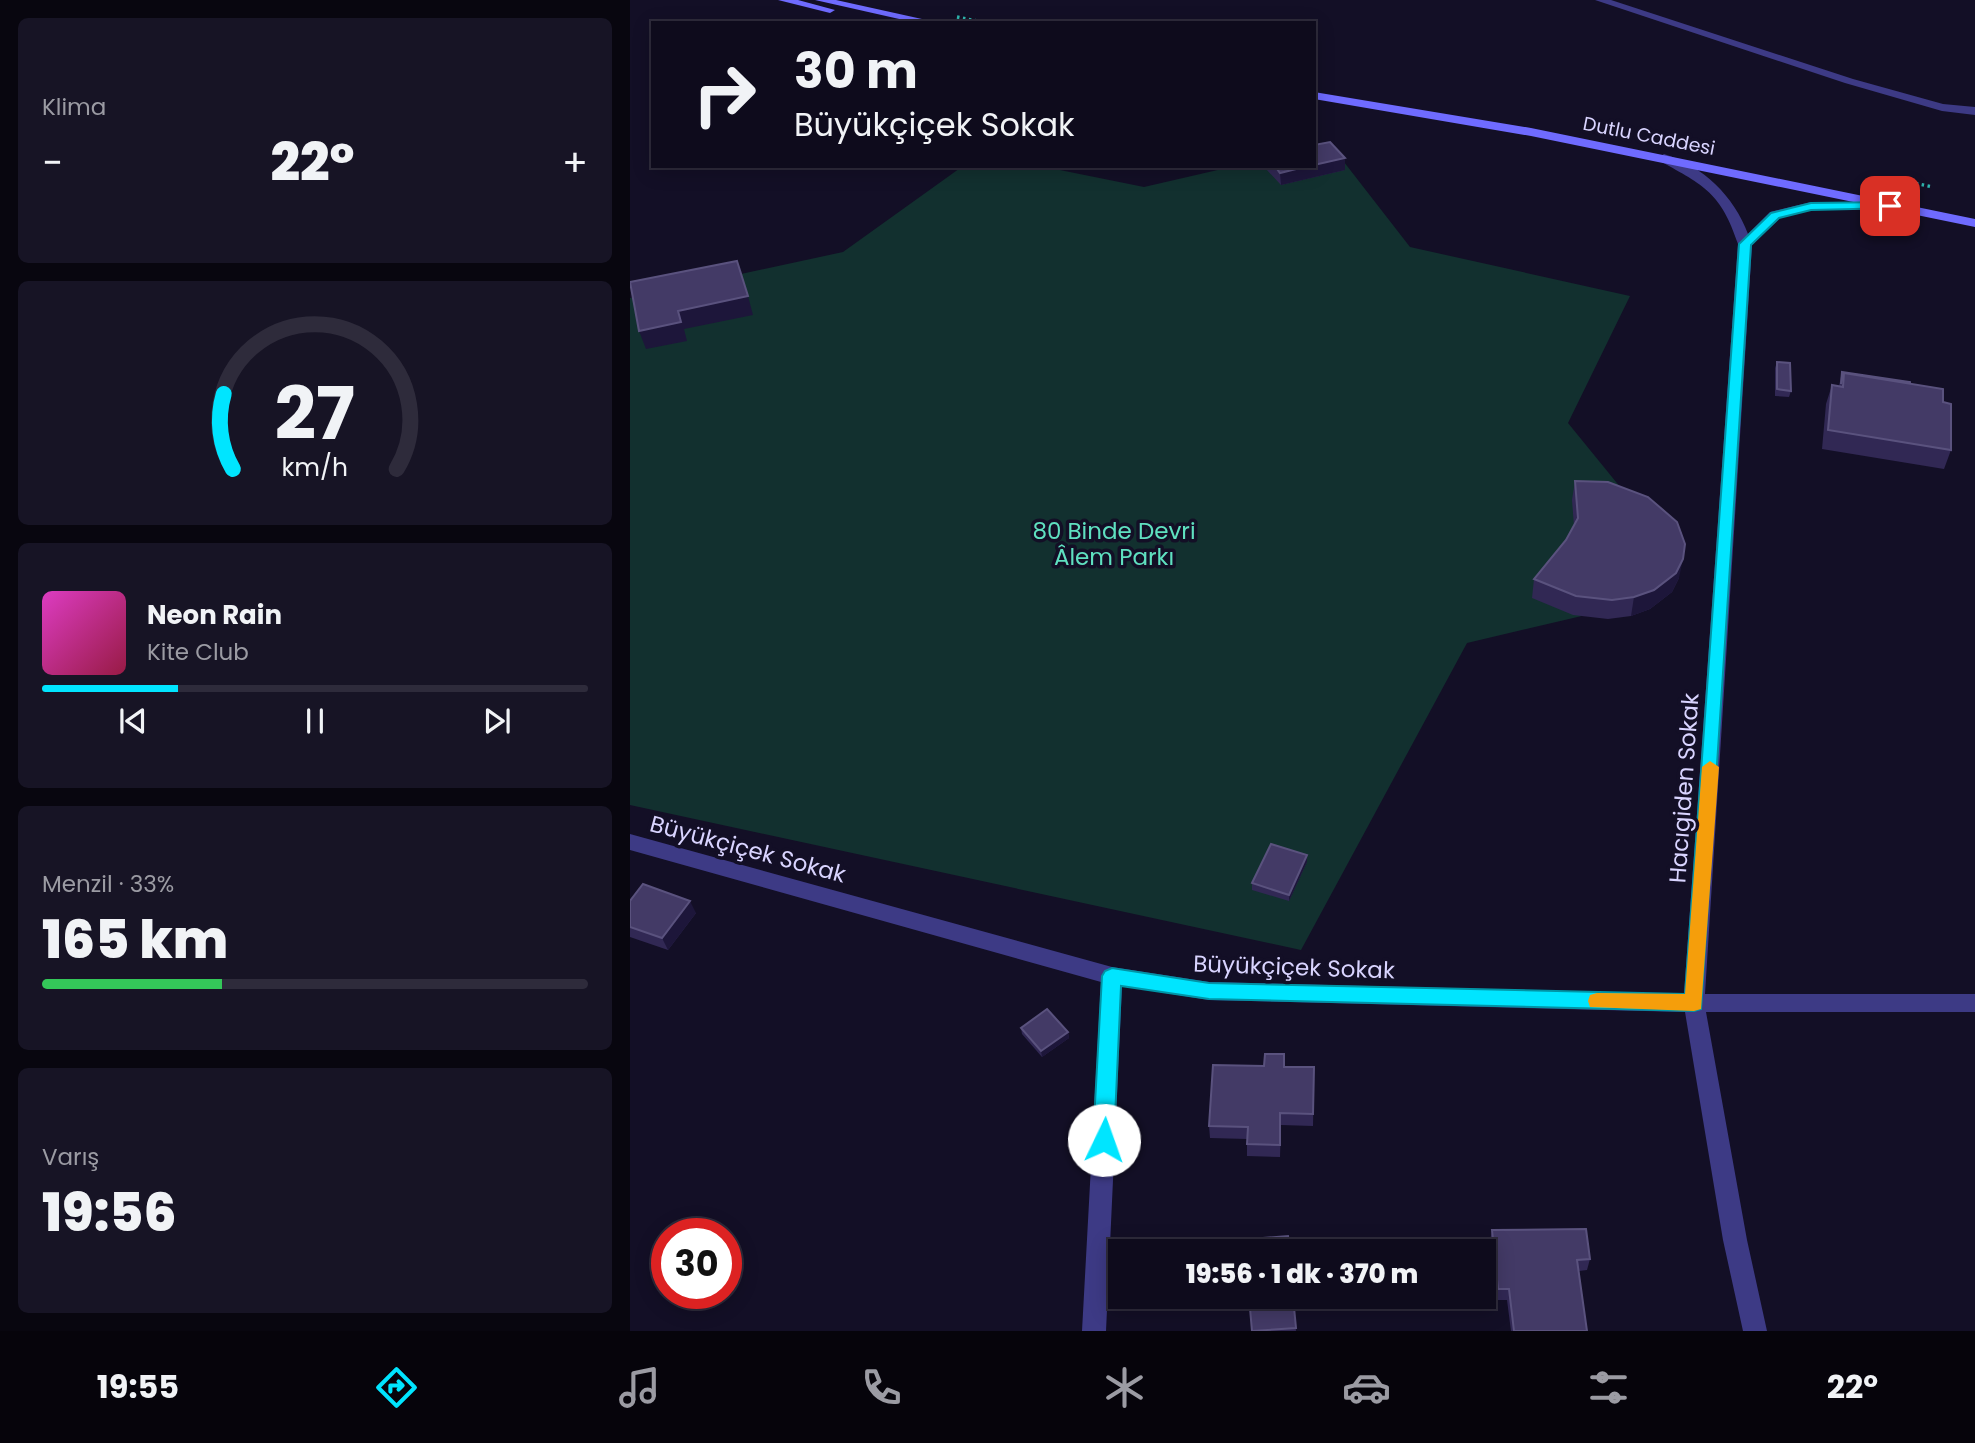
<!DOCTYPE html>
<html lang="tr">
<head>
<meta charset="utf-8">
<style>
	:root { --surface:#0e0b1c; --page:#171425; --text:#f1f3f6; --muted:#9b9ba3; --line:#2e2b3b; --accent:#00e5ff }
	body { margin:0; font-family:Poppins,sans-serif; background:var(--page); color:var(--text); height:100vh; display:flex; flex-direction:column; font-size:26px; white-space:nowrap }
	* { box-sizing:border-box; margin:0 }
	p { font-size:23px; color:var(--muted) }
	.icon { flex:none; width:38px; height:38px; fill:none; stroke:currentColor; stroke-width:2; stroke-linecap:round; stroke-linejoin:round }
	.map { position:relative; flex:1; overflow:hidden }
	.side { display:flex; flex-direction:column; gap:18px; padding:18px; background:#08060f; width:630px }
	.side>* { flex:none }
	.top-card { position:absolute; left:21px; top:21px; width:665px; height:147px; border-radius:0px; box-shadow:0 4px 18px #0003,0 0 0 2px var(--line); background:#0e0b1c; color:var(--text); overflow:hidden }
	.speed { position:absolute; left:21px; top:1218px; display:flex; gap:14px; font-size:35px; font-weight:700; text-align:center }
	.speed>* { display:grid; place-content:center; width:91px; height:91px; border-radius:50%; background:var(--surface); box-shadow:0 4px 18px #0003,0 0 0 2px var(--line); line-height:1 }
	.speed .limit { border:10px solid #d22; background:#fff; color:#111 }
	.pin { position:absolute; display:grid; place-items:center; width:60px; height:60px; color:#fff; margin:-30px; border-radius:14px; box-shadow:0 4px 10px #0006 }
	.me { position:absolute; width:77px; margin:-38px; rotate:3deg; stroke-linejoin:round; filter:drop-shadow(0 0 5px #0008) }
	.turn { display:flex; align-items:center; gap:24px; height:147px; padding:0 28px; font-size:32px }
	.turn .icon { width:91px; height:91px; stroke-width:2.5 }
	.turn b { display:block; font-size:49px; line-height:60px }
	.big { font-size:52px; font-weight:800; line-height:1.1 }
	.side .widget { flex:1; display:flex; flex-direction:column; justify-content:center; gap:10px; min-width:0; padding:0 24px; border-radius:10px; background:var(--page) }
	.side .dial { align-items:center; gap:0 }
	.dial svg { height:182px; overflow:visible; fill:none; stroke:var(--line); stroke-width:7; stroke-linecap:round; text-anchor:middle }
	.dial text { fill:var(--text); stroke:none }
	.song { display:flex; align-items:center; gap:21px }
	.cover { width:84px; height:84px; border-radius:10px; background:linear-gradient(135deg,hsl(310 70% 55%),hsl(340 70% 35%)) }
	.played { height:7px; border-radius:4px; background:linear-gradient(90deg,var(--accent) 25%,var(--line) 25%) }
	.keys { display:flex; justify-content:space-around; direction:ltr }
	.heat { display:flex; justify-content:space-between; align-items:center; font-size:38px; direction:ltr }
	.charge { height:10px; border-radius:5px; background:linear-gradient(90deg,#34c759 33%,var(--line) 0) }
	.trip { position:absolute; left:478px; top:1239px; width:388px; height:70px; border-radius:0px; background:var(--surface); box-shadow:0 4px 18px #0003,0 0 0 2px var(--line); font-weight:800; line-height:70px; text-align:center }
	.dock { display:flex; height:112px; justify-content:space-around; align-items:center; background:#06040b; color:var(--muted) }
	.dock .icon { width:49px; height:49px }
	.dock .current { color:var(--accent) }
	.dock b { font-size:32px; color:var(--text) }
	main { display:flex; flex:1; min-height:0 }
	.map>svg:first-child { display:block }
	.green { fill:#12302f }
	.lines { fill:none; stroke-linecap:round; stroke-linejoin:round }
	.path { stroke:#2fb8b0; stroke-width:3.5; stroke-dasharray:2.5 3.5; stroke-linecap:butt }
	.minor { fill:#3d3a85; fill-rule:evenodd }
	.secondary { fill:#6f6bff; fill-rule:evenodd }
	.wall { fill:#312854 }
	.shaded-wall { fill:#1d163a }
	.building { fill:#433a66; stroke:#5a527e; stroke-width:2 }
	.route { fill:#00e5ff; stroke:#0095a6; stroke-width:2 }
	.slow { fill:#f59e0b }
	.labels { text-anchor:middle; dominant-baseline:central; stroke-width:7; stroke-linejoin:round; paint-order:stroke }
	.far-street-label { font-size:19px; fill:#d9d4ff; stroke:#130f26 }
	.park-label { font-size:23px; fill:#5fe0c0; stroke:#130f26 }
	.street-label { font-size:23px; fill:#d9d4ff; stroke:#130f26 }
</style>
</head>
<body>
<main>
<section class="side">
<div class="widget"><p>Klima</p>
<div class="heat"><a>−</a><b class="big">22°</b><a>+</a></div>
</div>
<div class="widget dial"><svg viewBox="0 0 100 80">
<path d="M14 69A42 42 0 1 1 86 69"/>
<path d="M14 69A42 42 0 0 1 10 36" stroke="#00e5ff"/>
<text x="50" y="56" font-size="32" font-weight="700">27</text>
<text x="50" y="72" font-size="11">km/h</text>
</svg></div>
<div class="widget">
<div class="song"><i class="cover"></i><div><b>Neon Rain</b><p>Kite Club</p></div></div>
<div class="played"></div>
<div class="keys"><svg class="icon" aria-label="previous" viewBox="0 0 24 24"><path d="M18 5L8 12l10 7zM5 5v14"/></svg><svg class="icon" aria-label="pause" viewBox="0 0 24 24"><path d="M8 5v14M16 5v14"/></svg><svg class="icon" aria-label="next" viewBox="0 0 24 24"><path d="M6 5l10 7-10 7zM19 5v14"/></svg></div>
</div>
<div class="widget"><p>Menzil · 33%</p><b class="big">165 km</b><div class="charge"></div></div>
<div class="widget"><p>Varış</p><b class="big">19:56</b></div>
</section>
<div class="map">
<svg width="1345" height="1331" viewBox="0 0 1345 1331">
	<rect width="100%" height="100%" fill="#130f26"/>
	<polygon class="green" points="700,144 780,247 1000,296 938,423 1026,531 956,615 837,643 671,950 0,805 0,298 213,252 333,166 410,166 514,187 605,166 684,166"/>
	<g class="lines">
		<g class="path">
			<polyline points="327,17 357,23"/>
			<polyline points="1274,181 1303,187"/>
		</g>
		<g class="minor">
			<polygon points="965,0 981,0 1223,79 1313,104 1345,107 1345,115 1312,111 1215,83"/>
			<path d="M1034,154C1073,166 1104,196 1118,234L1140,212L1181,202H1260L1266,206L1260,210H1181L1150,218L1122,245L1075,994H1345V1012H1076L1117,1240L1137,1331H1113L1093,1240L1055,1012L579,1000L492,986L476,1331H452L471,982L0,850V834L482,967L579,982L1054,994L1108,244C1091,193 1075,186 1030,161L1028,158Z"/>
		</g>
		<g class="secondary">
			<polygon points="148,0 168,0 205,10 200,13"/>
			<polygon points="185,0 206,0 310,23 287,23"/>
			<polygon points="684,92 901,128 1345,219 1345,227 901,136 684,99"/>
		</g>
	</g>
	<g class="wall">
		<polygon points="715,158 715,170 651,185 636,169 636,166 684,166"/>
		<polygon points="1147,362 1161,391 1159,397 1145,396 1145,368"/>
		<polygon points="1212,372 1280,384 1313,402 1321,450 1314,469 1192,449 1196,404 1202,385 1209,386"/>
		<polygon points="945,481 1049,578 1042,592 1020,609 1001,616 978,619 943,615 902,598 904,579 936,540 944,526 942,500"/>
		<polygon points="677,862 659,901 622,890 622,883"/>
		<polygon points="0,901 66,913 38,950 0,937"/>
		<polygon points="391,1028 438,1032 439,1038 412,1057 392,1034"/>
		<polygon points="655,1067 684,1067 683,1126 651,1125 650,1157 617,1156 617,1139 580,1138 579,1126"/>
		<polygon points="862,1230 960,1259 957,1270 949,1271 957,1331 881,1331 877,1300 866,1300 860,1241"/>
		<polygon points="663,1297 666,1331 622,1331"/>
	</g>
	<g class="shaded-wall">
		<polygon points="715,158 715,170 651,185 650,173 678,166 684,166 684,165"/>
		<polygon points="118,296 123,315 54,329 57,341 16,349 9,331 48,311"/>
		<polygon points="1053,559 1049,578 1042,592 1020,609 1001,616 1004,597"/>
		<polygon points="677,855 677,862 659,901 659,895"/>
		<polygon points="60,901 66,913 38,950 32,938"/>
		<polygon points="438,1032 439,1038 412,1057 411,1051"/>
	</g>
	<g class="building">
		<polygon points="700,142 715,158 684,165 684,145"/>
		<polygon points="645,166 678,166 650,173"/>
		<polygon points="107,261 118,296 48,311 51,322 9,331 0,282"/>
		<polygon points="1147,362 1160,363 1161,391 1147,389"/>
		<polygon points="1212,372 1280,382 1280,384 1214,373 1211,384"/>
		<polygon points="1214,373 1313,389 1313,402 1321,404 1321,450 1198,430 1202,385 1213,387"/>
		<polygon points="945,481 978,482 1018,497 1047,522 1055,544 1053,559 1046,573 1024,590 1004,597 982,600 946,596 904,579 936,540 948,518"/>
		<polygon points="641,844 677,855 659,895 622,883"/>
		<polygon points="13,884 60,901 32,938 0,927 0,901"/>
		<polygon points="417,1009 438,1032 411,1051 391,1028"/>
		<polygon points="635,1054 654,1054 654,1067 684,1067 683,1114 650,1113 650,1145 617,1144 618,1127 579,1126 583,1065 634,1066"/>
		<polygon points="956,1229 960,1259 947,1260 957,1331 884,1331 879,1289 868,1289 862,1230"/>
		<polygon points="658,1236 660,1251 597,1251 596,1241"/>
		<polygon points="619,1297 663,1297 666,1328 622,1331"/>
	</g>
	<polygon class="route" points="1260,202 1266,206 1264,208 1181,210 1149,218 1121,245 1071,1009 1064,1011 579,999 491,986 484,1140 481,1147 474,1149 466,1147 463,1140 472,976 475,971 482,968 579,983 1055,994 1109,244 1141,213 1181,203"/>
	<polygon class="slow" points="1080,761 1089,767 1071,1009 1064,1011 960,1007 958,1001 960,995 967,993 1055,994 1072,767"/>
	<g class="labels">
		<g class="far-street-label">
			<text transform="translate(1019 136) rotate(11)">Dutlu Caddesi</text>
		</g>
		<g class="park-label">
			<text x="484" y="531">80 Binde Devri<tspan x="484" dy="26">Âlem Parkı</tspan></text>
		</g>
		<g class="street-label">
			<text transform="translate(1054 788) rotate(-86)">Hacıgiden Sokak</text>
			<text transform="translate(118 849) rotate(15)">Büyükçiçek Sokak</text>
			<text transform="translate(664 967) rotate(2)">Büyükçiçek Sokak</text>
		</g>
	</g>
</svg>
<div class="speed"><div class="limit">30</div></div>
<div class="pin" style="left:1260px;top:206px;background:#d93025"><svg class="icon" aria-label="arrive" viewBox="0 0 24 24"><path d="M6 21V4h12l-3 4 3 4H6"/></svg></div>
<svg class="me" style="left:474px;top:1140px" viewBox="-20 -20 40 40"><circle r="19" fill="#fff"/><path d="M0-13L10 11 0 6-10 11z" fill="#00e5ff"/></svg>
<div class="trip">19:56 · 1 dk · 370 m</div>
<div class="top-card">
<div class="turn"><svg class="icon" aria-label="right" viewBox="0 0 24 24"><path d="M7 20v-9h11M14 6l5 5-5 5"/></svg><div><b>30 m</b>Büyükçiçek Sokak</div></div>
</div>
</div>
</main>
<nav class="dock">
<b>19:55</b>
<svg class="icon current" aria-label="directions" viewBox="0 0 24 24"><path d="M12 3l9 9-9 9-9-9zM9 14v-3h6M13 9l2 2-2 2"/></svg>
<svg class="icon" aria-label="music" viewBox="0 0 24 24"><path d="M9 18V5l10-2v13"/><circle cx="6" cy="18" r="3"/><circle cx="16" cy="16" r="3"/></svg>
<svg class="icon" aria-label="phone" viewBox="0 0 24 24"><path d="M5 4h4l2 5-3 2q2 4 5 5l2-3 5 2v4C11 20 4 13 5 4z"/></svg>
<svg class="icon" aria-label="climate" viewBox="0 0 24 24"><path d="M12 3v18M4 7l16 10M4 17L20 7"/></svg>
<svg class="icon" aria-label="car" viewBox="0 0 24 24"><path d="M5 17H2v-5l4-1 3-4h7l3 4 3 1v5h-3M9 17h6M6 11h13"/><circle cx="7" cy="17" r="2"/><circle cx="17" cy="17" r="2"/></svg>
<svg class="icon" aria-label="filters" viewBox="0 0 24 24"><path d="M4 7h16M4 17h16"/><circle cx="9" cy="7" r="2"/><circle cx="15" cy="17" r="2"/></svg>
<b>22°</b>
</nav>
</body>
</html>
